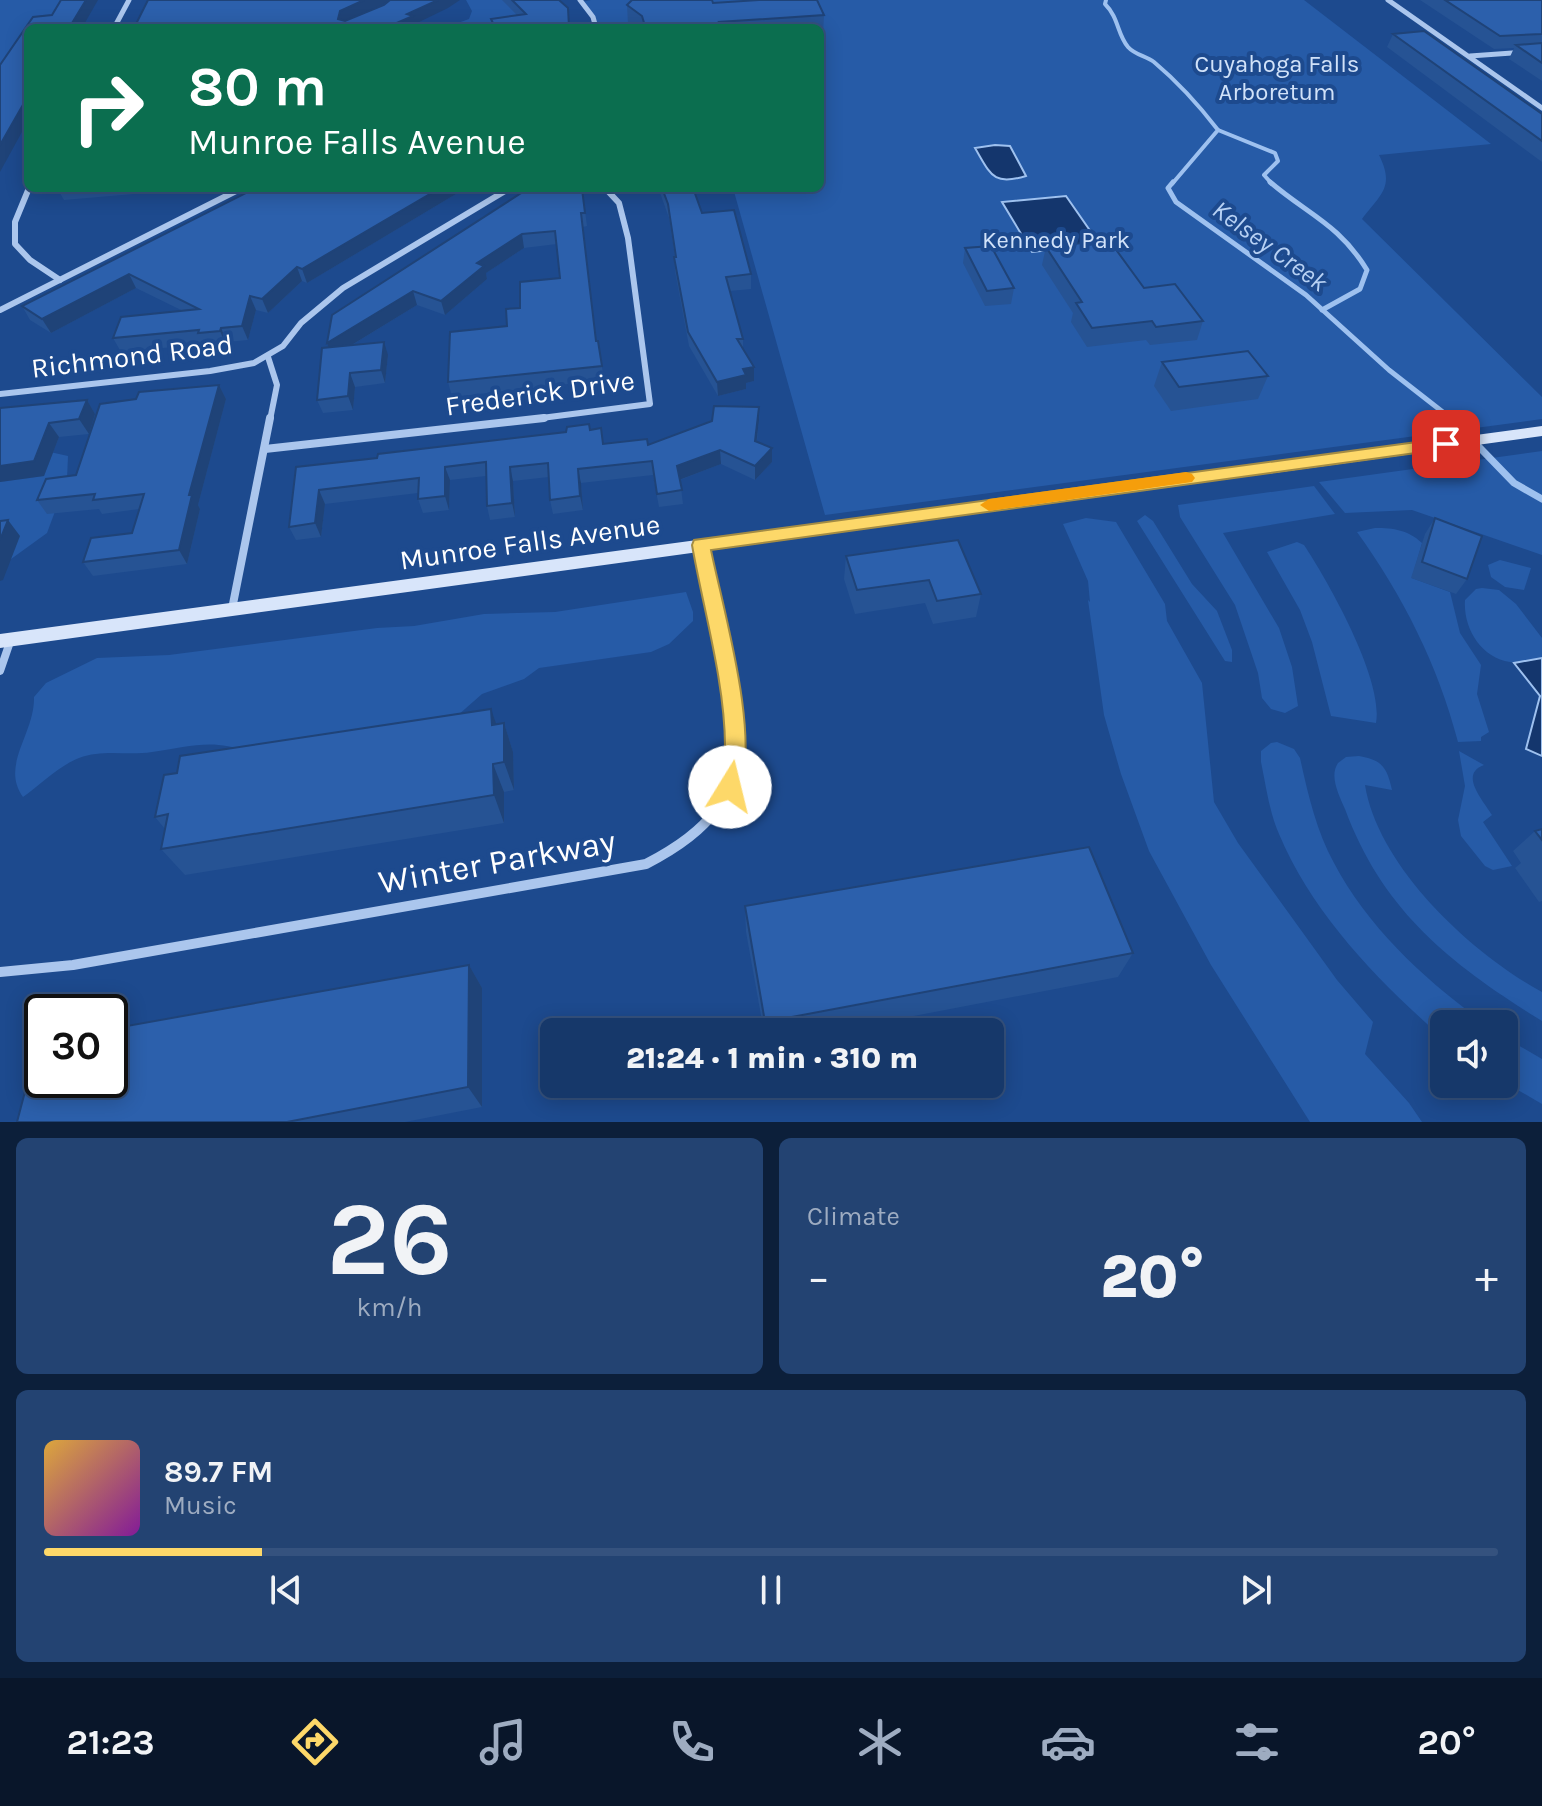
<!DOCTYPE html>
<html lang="en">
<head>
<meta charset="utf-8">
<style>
	:root { --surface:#16386a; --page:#234372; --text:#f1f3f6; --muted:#9eacc1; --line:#35527e; --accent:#fdd869 }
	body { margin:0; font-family:Karla,sans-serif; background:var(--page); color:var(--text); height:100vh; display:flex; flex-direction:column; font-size:30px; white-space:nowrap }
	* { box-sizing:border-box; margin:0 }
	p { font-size:26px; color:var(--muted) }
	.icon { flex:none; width:44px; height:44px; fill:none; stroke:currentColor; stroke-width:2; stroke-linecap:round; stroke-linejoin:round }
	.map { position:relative; height:1122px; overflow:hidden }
	.panel { display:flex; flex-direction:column; gap:16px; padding:16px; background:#0c1f3a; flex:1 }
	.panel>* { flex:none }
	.banner { position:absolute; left:24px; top:24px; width:800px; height:168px; border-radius:12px; box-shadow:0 4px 20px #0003,0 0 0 2px var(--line); background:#0b6e4f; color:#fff; overflow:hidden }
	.buttons { position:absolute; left:1430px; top:1010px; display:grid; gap:16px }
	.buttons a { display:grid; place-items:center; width:88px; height:88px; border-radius:12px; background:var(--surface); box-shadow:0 4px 20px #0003,0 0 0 2px var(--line); font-size:40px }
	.speed { position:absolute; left:24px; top:994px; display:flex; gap:16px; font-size:40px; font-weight:700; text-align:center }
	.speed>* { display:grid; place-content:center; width:104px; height:104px; border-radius:50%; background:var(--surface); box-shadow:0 4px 20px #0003,0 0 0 2px var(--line); line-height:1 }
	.speed .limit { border:4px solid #111; border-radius:12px; background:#fff; color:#111 }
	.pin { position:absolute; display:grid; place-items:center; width:68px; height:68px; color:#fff; margin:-34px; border-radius:16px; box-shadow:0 4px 12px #0006 }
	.me { position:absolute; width:88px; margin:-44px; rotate:9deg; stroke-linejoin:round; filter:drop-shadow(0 0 6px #0008) }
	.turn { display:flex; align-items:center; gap:28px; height:168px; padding:0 32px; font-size:36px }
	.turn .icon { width:104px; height:104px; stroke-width:2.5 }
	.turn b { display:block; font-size:56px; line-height:68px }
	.big { font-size:60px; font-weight:800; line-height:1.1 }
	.panel .card { flex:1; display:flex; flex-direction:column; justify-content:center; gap:12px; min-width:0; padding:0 28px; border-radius:12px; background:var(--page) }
	.panel .dial { align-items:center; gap:0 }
	.dial b { font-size:104px; line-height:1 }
	.song { display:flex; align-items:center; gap:24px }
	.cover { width:96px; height:96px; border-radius:12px; background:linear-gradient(135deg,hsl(40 70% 55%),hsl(290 70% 35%)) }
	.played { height:8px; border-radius:4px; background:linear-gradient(90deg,var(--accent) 15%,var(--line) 15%) }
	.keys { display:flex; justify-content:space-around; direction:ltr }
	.heat { display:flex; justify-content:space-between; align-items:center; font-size:44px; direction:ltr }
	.panel .tiles { flex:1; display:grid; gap:16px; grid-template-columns:1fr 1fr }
	.card:last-child { grid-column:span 2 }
	.trip { position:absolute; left:540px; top:1018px; width:464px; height:80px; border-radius:12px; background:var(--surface); box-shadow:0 4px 20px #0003,0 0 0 2px var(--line); font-weight:800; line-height:80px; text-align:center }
	.menu { display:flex; height:128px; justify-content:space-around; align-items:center; background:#09162a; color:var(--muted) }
	.menu .icon { width:56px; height:56px }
	.menu .selected { color:var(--accent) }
	.menu b { font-size:36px; color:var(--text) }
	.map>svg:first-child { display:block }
	.green { fill:#265ba7 }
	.water { fill:#14366d; stroke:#9ec1ef; stroke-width:2 }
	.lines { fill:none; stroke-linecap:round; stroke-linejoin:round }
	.stream-far2 { stroke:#9ec1ef; stroke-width:4 }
	.stream-far1 { stroke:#9ec1ef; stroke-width:5 }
	.stream { stroke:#9ec1ef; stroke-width:7 }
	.street-far3 { stroke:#abc6ed; stroke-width:5 }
	.street-far2 { stroke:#abc6ed; stroke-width:6 }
	.street-far1 { stroke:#abc6ed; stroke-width:8 }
	.street { stroke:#abc6ed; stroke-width:10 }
	.secondary { fill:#d8e5fa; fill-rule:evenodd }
	.wall { fill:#265394 }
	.shaded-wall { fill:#1f4378 }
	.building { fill:#2c60ac; stroke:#1f4378; stroke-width:2 }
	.route { fill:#fdd869; stroke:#a48c44; stroke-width:2 }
	.slow { fill:#f59e0b }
	.labels { text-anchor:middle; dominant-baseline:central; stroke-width:8; stroke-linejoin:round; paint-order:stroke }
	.far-park-label { font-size:24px; fill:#d1e2f9; stroke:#1d4a8e }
	.far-water-label { font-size:26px; font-style:italic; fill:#b7d1f4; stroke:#1d4a8e }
	.street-label { font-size:28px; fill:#fff; stroke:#1d4a8e }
	.near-street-label { font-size:34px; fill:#fff; stroke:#1d4a8e }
</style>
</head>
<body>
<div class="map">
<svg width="1542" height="1122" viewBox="0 0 1542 1122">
	<rect width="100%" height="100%" fill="#1d4a8e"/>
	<g class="green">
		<polygon points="0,0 66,0 39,28 28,28 0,76"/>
		<polygon points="466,0 515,0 518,28 444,28 469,19 472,11"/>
		<path d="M591,0H1304L1491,144L1379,155C1395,187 1381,194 1362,219L1542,397V419L825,515L733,188H820V28H596L582,2Z"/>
		<polygon points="1542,451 1542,555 1412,510 1345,513 1319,482"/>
		<polygon points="50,452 68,456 67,479 47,533 0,567 0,465"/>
		<polygon points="1314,486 1335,514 1223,533 1279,628 1292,667 1298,706 1285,713 1271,709 1262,698 1258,673 1235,605 1180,517 1178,505"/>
		<polygon points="1145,515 1153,521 1192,584 1217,611 1232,650 1232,662 1225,661 1137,521"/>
		<polygon points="1086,518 1116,522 1165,604 1167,621 1202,683 1214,802 1238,843 1337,980 1373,1022 1365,1054 1409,1103 1422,1122 1310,1122 1211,965 1149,851 1121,774 1104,715 1088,600 1090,602 1088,581 1063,524"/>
		<path d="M1375,528C1394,528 1408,530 1422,543L1412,578L1450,592L1460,633L1481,665L1477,694L1489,732L1481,737V741L1458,742C1438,665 1403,596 1357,532Z"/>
		<path d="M1297,542L1304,545C1328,581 1384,680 1376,723L1331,716L1312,642L1300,610L1267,552Z"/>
		<polygon points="1500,560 1531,568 1524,590 1505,587 1491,577 1488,565"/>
		<path d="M1482,588L1499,590L1516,604L1542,638V658C1532,660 1520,663 1510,662C1481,658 1463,628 1465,600L1476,589Z"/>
		<path d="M686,592L693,612V621L669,644L651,652L539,668L524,679L482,694L449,723L249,752C211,738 190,747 152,752C128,756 103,749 79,758C60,765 40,785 23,797C0,765 35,734 34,697L46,683L97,658L169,655L377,628L414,626L484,614L555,612Z"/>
		<path d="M1277,742L1294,749L1300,758C1308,794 1316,830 1334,863C1368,928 1427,982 1486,1024H1444V1039C1379,982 1313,915 1279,834C1269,811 1266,786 1261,762V751L1271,743Z"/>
		<path d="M1459,751L1484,765C1459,774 1482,799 1492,815L1483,822L1512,866L1493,870L1485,866L1461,836L1458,820L1465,786Z"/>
		<path d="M1359,756C1382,760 1387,767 1392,790L1365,785C1378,867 1472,954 1542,992V1021C1452,965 1383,912 1345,809C1339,795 1329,776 1338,763L1346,757Z"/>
		<polygon points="1504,1037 1542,1059 1542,1104 1504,1082"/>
	</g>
	<g class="water">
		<path d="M995,145L1010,146L1026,176C993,186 991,175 975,148Z"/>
		<polygon points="1066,196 1100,245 1032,252 1002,202"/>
		<polygon points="1542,658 1542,756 1526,749 1540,696 1514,663"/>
	</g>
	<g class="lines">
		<g class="stream-far2">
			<path d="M1106,0L1105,4C1119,18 1117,34 1128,47C1135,55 1146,56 1154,62C1179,83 1198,104 1218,130L1172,184"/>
			<polyline points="1218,130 1275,153 1278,161 1264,175 1272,184"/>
		</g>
		<g class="stream-far1">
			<polyline points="1173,182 1168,188 1176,202 1306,295 1389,370 1453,420"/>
			<path d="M1270,182C1307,214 1339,224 1367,270L1360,289L1322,310"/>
		</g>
		<polyline class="stream" points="1451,418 1514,483 1542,499"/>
		<g class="street-far3">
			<polyline points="580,0 593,17 596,28"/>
			<polyline points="1388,0 1542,108"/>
			<polyline points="114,28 129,0"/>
			<polyline points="1470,56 1542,51"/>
		</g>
		<g class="street-far2">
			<polyline points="29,188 15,222 15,244 30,260 60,280"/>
			<polyline points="0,310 242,188"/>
			<polyline points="268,357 277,385 270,420"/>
			<polyline points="0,394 210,371 254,363 283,346 301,323 343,288 510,188"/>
			<polyline points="526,420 650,404 628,238 619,203 605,188"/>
		</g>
		<g class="street-far1">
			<polyline points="265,449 544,418"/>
			<polyline points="701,545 734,727"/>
			<polyline points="232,609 270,418"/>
			<polyline points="0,671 11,639"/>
		</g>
		<path class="street" d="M0,972L73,965L646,864C708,832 741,798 734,725"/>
		<polygon class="secondary" points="1542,426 1542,436 0,648 0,634"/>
	</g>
	<g class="wall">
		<polygon points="502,0 559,0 570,28 483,28 492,26 491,19 517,15"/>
		<polygon points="1420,0 1542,0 1542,81 1509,59 1514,48 1494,49"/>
		<polygon points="713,3 824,15 823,35 820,35 820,28 633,28 628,24 627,5"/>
		<polygon points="1393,34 1542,114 1542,162 1387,47"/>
		<polygon points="57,188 136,188 134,194 64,200"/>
		<polygon points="256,188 466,188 307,283 302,281 268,313 256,310 248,340 227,342 226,345 205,347 204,344 121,352 113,338 181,310 136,288 51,333 30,320 22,306"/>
		<polygon points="657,188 693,188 702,213 751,274 751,289 730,291 743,339 743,350 754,367 754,381 746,383 746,389 718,396 689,346 675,271 674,257 675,257 669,218 659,190"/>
		<polygon points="582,189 587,226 583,227 596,341 598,341 604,380 452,397 448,382 507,326 520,308 560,278 557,244 524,248 486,273 487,279 445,315 417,305 352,345 388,355 385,383 355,387 353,410 323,413 317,400 329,348 327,343"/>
		<polygon points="1046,247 1144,288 1203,321 1197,340 1150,345 1146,340 1087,347 1071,322 1073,313 1042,265"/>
		<polygon points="965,248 1014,288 1011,304 985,306 963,263"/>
		<polygon points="1162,362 1268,376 1258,399 1171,411 1154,386"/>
		<polygon points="219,385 226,399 198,505 200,509 187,564 93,576 83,562 132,533 139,509 102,514 99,509 47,514 37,500"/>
		<polygon points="87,400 95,414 89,434 59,437 44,476 0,482 0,408"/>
		<polygon points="759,420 757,441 772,462 755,480 721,464 680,480 683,504 659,507 653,475 581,483 583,510 553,514 550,500 549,477 513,481 515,517 490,520 487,506 486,476 450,480 449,510 423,513 418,499 418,493 325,504 321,537 296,540 289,527 296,467 377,458 590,430 604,444 648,445"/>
		<polygon points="1435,518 1467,579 1456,594 1411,578 1425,534"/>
		<polygon points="846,556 981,594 976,617 933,624 925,603 855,614 844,579"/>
		<polygon points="504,723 513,752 514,790 504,792 504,823 185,875 161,849 165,829 155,817"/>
		<polygon points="1542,829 1542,901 1539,902 1515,868 1521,863 1513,851 1535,831"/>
		<polygon points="745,906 1133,953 1118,977 830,1032 764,1032 746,932"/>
		<polygon points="469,965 482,988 482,1107 405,1122 17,1122"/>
	</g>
	<g class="shaded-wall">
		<polygon points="86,0 98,0 82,28 69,28"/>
		<polygon points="364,0 392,0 343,23 338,19 340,11"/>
		<polygon points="438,0 460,0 448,8 415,24 415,27 414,28 385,28 407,14"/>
		<polygon points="28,96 28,121 0,172 0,145"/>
		<polygon points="440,188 466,188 307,283 302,269"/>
		<polygon points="522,234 524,248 486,273 487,279 445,315 441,301 477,263"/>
		<polygon points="297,267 302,281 268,313 262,299"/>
		<polygon points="129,274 136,288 51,333 42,319"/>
		<polygon points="413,291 417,305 332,357 327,343"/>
		<polygon points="250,296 256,310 248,340 242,326"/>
		<polygon points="221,328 227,342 226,345 220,331"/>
		<polygon points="384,342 388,355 385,383 381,370"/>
		<polygon points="754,367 754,381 746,383 746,389 718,396 717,382 743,369"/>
		<polygon points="350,373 355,387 353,410 348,396"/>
		<polygon points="219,385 226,399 198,505 200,509 187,564 179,550 189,495"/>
		<polygon points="87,400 95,414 89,434 79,419"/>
		<polygon points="759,407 759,420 755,454 755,441"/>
		<polygon points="49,423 59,437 44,476 0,482 0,466"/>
		<polygon points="772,448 772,462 755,480 755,466"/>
		<polygon points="720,450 721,464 679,480 677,466"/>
		<polygon points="445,467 450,480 449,510 445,496"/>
		<polygon points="510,467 513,481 515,517 512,503"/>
		<polygon points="578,469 581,483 583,510 580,496"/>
		<polygon points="319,490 325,504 321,537 315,523"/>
		<polygon points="8,520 20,536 3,580 0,581 0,540"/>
		<polygon points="491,709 501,738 492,725"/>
		<polygon points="504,723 513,752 514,790 504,762"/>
		<polygon points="493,764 504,792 504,823 494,795"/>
		<polygon points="469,965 482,988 482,1107 468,1087"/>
	</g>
	<g class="building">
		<polygon points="61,0 86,0 69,28 28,28 28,96 0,145 0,65 33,17 52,15"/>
		<polygon points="148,0 364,0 340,11 338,19 345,21 384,5 390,0 438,0 407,14 413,16 385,28 134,28"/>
		<polygon points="512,0 559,0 568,8 569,27 483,28 494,25 491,19 526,14"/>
		<polygon points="632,0 712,0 713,3 759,0 817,0 824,15 719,22 722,28 668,28 667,25 645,26 642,16 627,5"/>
		<polygon points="1445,0 1542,0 1542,34 1500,36"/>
		<polygon points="1424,31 1542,114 1542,141 1393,34"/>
		<polygon points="1542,43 1542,63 1516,45"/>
		<polygon points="256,188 440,188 302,269 297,267 262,299 250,296 242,326 221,328 220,331 198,333 199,330 113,338 121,317 199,309 129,274 42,319 22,306"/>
		<polygon points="529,188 582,189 585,213 581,213 596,341 598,341 602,366 448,382 450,332 507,326 506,309 520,308 520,282 560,278 555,231 522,234 477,263 484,266 441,301 413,291 327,343 332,315"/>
		<polygon points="662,188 693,188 702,213 734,210 751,274 726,277 743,339 737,339 754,367 743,369 746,375 717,382 688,332 674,257 676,257 668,204"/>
		<polygon points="1109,240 1144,288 1175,284 1203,321 1156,327 1152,321 1092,328 1076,303 1082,302 1046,247"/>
		<polygon points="991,246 1014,288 987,291 965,248"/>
		<polygon points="384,342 381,370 350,373 348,396 317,400 322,348"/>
		<polygon points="1248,351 1268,376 1179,387 1162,362"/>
		<polygon points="219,385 189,495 192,495 179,550 83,562 91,538 132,533 144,494 93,500 95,494 37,500 46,479 76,475 100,404 136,399 139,392"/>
		<polygon points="87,400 79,419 49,423 34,461 0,466 0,408"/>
		<polygon points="714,406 759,407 755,441 772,448 755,466 720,450 677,466 682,490 657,494 652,461 578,469 580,496 550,500 548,463 510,467 512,503 487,506 486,462 445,467 445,496 418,499 419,478 319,490 315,523 289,527 296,467 377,458 378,454 566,432 567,427 589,424 590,430 601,428 603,444 647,439 648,445 712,421"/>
		<polygon points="1435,518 1482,536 1467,579 1422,562"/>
		<polygon points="8,520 0,540 0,521"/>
		<polygon points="958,540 981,594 937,601 929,580 857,590 846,556"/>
		<polygon points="491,709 492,725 504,723 504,762 493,764 494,795 161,849 168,814 155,817 164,775 177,773 180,756"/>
		<polygon points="1542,829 1542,840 1535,831"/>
		<polygon points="1089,847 1133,953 765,1022 745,906"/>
		<polygon points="469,965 468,1087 287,1122 17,1122 38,1042 42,1041 42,1080 110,1080 110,1029"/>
	</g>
	<path class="route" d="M1446,438L1452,440L1454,444L1452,448L711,550C723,609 762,741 738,794L730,797L722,794C716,779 726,761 725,746C725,683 703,608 692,545L694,540Z"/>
	<polygon class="slow" points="1186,472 1192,474 1195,478 1192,482 989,511 980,505 989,499"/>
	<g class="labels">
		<g class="far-park-label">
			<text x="1277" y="64">Cuyahoga Falls<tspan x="1277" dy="28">Arboretum</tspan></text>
			<text x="1056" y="240">Kennedy Park</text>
		</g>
		<g class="far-water-label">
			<text transform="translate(1270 246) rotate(36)">Kelsey Creek</text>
		</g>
		<g class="street-label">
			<text transform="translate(132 356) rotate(-7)">Richmond Road</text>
			<text transform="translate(540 393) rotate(-8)">Frederick Drive</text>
			<text transform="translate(530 542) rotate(-8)">Munroe Falls Avenue</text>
		</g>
		<g class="near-street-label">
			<text transform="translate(497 862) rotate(-10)">Winter Parkway</text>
		</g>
	</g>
</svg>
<div class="buttons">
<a><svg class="icon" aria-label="sound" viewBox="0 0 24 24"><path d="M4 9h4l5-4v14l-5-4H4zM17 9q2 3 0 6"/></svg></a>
</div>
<div class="speed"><div class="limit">30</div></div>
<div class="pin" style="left:1446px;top:444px;background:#d93025"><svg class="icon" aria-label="arrive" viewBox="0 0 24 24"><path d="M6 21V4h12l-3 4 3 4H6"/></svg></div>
<svg class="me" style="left:730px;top:787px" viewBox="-20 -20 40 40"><circle r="19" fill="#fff"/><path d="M0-13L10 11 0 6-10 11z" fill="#fdd869"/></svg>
<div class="trip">21:24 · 1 min · 310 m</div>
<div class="banner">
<div class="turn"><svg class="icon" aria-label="right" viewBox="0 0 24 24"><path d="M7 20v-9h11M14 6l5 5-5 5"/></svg><div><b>80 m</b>Munroe Falls Avenue</div></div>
</div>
</div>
<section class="panel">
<div class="tiles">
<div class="card dial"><b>26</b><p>km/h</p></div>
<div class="card"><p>Climate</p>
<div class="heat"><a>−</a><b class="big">20°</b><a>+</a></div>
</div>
<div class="card">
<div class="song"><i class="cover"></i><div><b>89.7 FM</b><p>Music</p></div></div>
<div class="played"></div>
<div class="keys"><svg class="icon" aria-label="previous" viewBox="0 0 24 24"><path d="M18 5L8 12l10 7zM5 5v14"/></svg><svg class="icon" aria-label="pause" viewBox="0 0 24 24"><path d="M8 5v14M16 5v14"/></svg><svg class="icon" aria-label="next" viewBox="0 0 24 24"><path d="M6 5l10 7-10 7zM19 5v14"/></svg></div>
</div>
</div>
</section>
<nav class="menu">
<b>21:23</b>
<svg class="icon selected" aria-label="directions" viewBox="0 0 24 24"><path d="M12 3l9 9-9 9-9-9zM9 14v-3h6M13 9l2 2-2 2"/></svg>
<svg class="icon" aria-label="music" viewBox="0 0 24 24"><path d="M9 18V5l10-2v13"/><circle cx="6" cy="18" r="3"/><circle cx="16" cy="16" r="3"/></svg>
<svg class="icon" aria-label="phone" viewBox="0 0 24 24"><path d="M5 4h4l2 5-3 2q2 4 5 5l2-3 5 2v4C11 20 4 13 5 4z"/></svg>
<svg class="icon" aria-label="climate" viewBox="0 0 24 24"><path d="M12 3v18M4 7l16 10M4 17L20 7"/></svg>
<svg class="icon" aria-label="car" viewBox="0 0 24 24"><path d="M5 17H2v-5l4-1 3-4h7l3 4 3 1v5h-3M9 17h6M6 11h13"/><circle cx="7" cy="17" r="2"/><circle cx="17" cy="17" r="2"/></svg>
<svg class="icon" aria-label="filters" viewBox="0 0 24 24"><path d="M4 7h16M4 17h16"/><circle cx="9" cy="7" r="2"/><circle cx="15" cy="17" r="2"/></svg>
<b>20°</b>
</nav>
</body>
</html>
